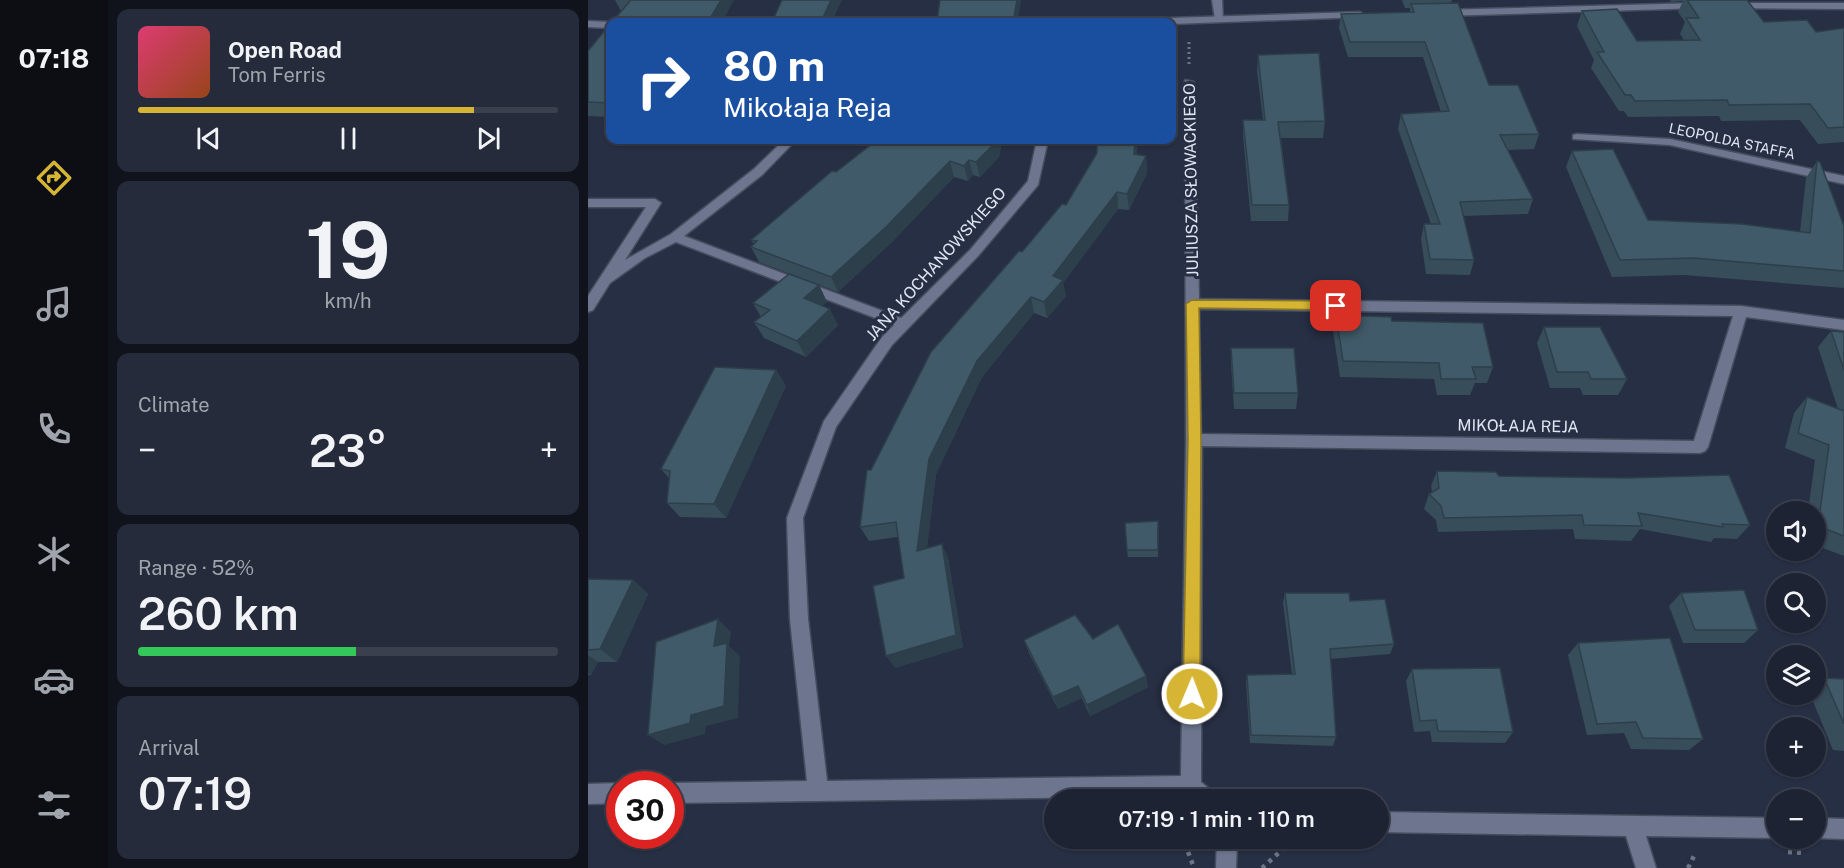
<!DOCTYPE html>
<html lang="en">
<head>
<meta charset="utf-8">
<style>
	:root { --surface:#1d2333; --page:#252b3b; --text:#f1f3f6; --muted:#a0a4ac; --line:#3b404e; --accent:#d6b534 }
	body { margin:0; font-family:"Public Sans",sans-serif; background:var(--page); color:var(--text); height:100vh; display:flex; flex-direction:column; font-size:22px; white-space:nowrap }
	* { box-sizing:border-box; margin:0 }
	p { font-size:20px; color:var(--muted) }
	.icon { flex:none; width:33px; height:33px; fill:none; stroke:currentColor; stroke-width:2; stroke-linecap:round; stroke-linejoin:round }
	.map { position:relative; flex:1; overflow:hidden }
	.drawer { display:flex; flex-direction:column; gap:9px; padding:9px; background:#10131c; width:480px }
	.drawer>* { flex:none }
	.hud { position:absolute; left:18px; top:18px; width:570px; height:126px; border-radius:12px; box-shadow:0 2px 4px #0004,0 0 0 2px var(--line); background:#1a4fa0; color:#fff; overflow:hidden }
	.controls { position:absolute; left:1178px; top:501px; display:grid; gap:12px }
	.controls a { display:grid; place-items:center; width:60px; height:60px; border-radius:50%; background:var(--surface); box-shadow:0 2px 4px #0004,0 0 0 2px var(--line); font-size:30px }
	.speed { position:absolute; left:18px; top:771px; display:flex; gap:12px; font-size:30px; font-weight:700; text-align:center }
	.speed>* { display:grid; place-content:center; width:78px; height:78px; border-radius:50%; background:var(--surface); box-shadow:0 2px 4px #0004,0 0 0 2px var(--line); line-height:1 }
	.speed .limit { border:9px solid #d22; background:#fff; color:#111 }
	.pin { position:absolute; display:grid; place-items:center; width:51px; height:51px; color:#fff; margin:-26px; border-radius:12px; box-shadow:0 3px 9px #0006 }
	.me { position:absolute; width:66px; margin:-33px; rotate:1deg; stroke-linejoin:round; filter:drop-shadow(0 0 4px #0008) }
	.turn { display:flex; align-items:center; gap:21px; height:126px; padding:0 18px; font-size:27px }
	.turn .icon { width:78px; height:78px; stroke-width:2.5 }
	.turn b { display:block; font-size:42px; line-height:51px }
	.big { font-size:45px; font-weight:600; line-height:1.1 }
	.drawer .widget { flex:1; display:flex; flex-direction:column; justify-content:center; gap:9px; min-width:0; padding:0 21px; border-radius:12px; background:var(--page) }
	.drawer .dial { align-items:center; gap:0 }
	.dial b { font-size:78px; line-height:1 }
	.song { display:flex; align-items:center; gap:18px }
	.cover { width:72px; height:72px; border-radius:9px; background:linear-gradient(135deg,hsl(340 70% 55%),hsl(20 70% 35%)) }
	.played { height:6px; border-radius:3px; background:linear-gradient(90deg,var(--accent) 80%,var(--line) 80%) }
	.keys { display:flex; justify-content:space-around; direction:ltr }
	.heat { display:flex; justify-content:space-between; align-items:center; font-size:33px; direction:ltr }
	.charge { height:9px; border-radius:4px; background:linear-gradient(90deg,#34c759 52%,var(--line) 0) }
	.trip { position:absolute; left:456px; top:789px; width:345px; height:60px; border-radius:30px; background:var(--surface); box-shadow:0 2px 4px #0004,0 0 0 2px var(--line); font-weight:600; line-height:60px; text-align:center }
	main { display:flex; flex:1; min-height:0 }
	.menu { display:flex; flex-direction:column; width:108px; justify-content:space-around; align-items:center; background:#0c0e14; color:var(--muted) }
	.menu .icon { width:42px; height:42px }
	.menu .on { color:var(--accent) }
	.menu b { font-size:27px; color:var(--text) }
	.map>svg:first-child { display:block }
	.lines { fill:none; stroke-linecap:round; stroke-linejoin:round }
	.service-casing { stroke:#464d5e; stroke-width:3 }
	.minor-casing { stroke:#464d5e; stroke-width:3 }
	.path-far1 { stroke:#6d7486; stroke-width:3; stroke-dasharray:2 3; stroke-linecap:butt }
	.path { stroke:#6d7486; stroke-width:4.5; stroke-dasharray:4 5; stroke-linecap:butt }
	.service { fill:#6d768e; fill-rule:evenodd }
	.minor { fill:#6d768e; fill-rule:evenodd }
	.wall { fill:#374d5a }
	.shaded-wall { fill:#2d3f4a }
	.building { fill:#405a69; stroke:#2d3f4a; stroke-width:1.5 }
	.route { fill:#d6b534; stroke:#8b7622; stroke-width:1.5 }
	.labels { text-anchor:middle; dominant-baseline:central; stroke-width:6; stroke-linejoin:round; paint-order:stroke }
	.far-street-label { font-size:14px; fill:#dfe5f2; stroke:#272f44 }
	.street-label { font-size:16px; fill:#dfe5f2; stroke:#272f44 }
</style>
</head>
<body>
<main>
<nav class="menu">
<b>07:18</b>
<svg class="icon on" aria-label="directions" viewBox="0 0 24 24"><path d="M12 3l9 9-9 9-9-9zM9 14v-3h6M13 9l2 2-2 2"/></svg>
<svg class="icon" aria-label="music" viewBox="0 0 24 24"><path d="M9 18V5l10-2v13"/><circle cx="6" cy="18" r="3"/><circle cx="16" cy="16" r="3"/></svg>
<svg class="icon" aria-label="phone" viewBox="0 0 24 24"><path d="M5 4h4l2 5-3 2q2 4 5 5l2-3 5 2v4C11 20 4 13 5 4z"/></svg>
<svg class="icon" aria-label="climate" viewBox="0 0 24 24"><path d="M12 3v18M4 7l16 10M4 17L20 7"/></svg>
<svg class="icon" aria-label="car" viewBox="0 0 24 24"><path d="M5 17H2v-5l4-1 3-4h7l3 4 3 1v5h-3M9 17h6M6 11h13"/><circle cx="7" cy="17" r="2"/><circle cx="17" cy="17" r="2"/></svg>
<svg class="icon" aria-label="filters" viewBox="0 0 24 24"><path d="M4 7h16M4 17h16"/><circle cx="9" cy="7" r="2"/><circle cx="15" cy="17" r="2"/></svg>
</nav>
<section class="drawer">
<div class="widget">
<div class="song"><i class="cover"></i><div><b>Open Road</b><p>Tom Ferris</p></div></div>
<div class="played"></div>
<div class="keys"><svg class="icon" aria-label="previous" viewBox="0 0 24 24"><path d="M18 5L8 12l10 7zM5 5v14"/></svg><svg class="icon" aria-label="pause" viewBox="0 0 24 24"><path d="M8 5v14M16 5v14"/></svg><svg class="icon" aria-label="next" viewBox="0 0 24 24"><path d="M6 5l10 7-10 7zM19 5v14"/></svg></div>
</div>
<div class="widget dial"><b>19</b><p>km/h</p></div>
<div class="widget"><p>Climate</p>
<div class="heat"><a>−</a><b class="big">23°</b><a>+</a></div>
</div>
<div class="widget"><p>Range · 52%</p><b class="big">260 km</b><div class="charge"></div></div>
<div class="widget"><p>Arrival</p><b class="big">07:19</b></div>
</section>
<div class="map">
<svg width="1256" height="868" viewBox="0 0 1256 868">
	<rect width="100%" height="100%" fill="#272f44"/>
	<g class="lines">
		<defs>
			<g id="service">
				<polygon points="624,0 634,0 635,21 627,19"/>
				<polygon points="196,140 208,140 174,175 96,236 321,321 323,324 321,327 311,327 88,242 57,258 22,283 5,310 0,312 0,296 58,207 0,207 0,199 67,199 73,203 37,260 83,234 166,169"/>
			</g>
			<g id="minor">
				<polygon points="1111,3 1114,4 1114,8 853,16 848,13 853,10"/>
				<polygon points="1144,3 1256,3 1256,9 1141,8 1141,4"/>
				<polygon points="772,12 777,15 775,17 584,24 545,22 550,19"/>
				<polygon points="0,21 22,22 24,22 22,28 0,27"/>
				<path d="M597,80L606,82L611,299L1153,306L1256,320V330L1158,317L1120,447L1117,451L1112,453L614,446L613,782L626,793L629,800H604L599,796L82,803V784H79L82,783L219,781L202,619L199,518L236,421L294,337L382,250L440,181L449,140H460L450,185L390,256L304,345L248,427L215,518L220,619L239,781L593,776L598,440ZM611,309L1145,316L1106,441L613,434Z"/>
				<polygon points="989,134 1082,139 1256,176 1256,184 1082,145 985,139 985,135"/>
				<polygon points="32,783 35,784 32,784 32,803 0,804 0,784"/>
				<polygon points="790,812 1188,818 1188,838 1058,836 1068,868 1048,868 1038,836 790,832"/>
				<polygon points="1227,818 1256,819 1256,839 1227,838"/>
				<polygon points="629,838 649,838 648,868 628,868"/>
			</g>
		</defs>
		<use href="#service" class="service-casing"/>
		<use href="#minor" class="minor-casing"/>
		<polyline class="path-far1" points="601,42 601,64"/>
		<g class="path">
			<polyline points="589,838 599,849 606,868"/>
			<polyline points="1200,852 1216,853"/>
			<polyline points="674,868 705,840 776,840"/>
			<polyline points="1100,868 1107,854"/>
		</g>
		<use href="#service" class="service"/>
		<use href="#minor" class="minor"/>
	</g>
	<g class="wall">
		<polygon points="27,0 146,0 33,11"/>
		<polygon points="814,0 864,0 863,3 901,85 951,134 946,149 920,150 945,199 940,214 875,216 886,260 882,275 838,274 833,239 836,224 843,224 810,129 813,114 853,112 835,57 760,57 751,28 753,14 822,12 822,8 817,8"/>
		<polygon points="1082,0 1159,0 1176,22 1228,32 1256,28 1256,142 1230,144 1212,120 1133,121 1131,116 1040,117 1036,111 1031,111 1003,68 1006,60 989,26 994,11 1049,41 1096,40 1092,34 1097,22 1090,12 1095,1 1083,2"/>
		<polygon points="22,24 22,117 0,116 0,51"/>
		<polygon points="670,55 737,121 735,138 693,138 701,205 700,221 663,221 655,136 655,120 675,120 669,71"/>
		<polygon points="289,140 414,140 411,157 392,177 385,175 380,181 366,177 304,242 250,292 171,262 163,247 166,244 163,240"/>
		<polygon points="984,151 1060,220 1212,232 1218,178 1229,161 1256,226 1256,288 1096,275 1024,277 978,167"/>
		<polygon points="509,153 549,154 558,156 559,173 541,210 530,209 475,283 478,296 459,318 446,313 394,377 348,474 339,548 360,558 375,647 307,668 316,578 310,537 281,541 272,527 283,470 434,252 478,205"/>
		<polygon points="231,285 239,302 234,306 250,325 218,357 176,338 166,322 173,317 165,303"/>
		<polygon points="748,315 804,321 905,367 899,383 887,383 882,395 849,395 846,379 752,377 745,331"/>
		<polygon points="956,327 1039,379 1030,395 995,395 992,388 962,388 949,343"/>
		<polygon points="1243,331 1256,332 1256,556 1227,545 1227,512 1220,512 1227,460 1197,448 1206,413 1219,397 1250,409 1230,347"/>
		<polygon points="643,348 710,393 708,409 646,409 643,364"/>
		<polygon points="188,370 198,386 138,518 92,517 79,503 81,478 73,469"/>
		<polygon points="849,471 911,476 1162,525 1149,539 1126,538 1123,542 1052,529 1043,541 987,539 985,529 850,532 848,520 836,509 841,494 844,492 843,486"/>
		<polygon points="570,521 570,557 540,557 539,550"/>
		<polygon points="0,579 45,580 60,594 29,662 10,662 3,675 0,675"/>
		<polygon points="697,593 762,601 806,644 802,654 742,659 748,737 745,746 662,743 658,684 659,675 704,674 695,603"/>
		<polygon points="1093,593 1170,630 1156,643 1095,643 1081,606"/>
		<polygon points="505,639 560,687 502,716 494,698 470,709 441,653 436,640"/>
		<polygon points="990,643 1115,739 1101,750 1043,749 1036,733 999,735 980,655"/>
		<polygon points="824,669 925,732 917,743 844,742 842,731 826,732 818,681"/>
		<polygon points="1236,678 1256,679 1256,751 1245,750 1222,694 1227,694 1227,684"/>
	</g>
	<g class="shaded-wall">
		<polygon points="133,0 146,0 134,22 120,22"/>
		<polygon points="243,0 254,0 244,22 233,22"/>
		<polygon points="429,0 433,0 430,22 425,22"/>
		<polygon points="408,140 414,140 411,157 392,177 388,162"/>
		<polygon points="547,140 550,140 547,171 546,154"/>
		<polygon points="558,156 559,173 541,210 539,194"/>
		<polygon points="381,160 385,175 380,181 376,166"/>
		<polygon points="362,161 366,177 304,242 250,292 243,277"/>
		<polygon points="529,192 530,209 475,283 478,296 459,318 456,302 465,276"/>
		<polygon points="231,285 239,302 225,315 216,298"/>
		<polygon points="443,297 446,313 394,377 348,474 337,564 329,551 341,459 389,361"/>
		<polygon points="242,309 250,325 218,357 209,341"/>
		<polygon points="188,370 198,386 138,518 126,504"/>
		<polygon points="570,521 571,528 570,557"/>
		<polygon points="354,544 360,558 375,647 307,668 298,656"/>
		<polygon points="45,580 60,594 29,662 12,649"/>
		<polygon points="130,619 143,632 141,646 152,656 150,718 118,726 117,734 76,745 60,735 103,715"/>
		<polygon points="0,655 10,662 3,675 0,673"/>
		<polygon points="558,676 560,687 502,716 499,705"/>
		<polygon points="490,686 494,698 470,709 465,697"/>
	</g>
	<g class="building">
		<polygon points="43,0 133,0 120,22 24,22"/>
		<polygon points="194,0 243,0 233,22 184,22"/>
		<polygon points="352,0 429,0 425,22 349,22"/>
		<polygon points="1099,0 1159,0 1176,22 1219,20 1228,32 1256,28 1256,127 1240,128 1222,104 1141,105 1139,100 1047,101 1043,95 1037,95 1009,52 1016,52 994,11 1029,9 1049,41 1112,40 1098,18 1111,18"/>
		<polygon points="870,3 901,85 930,85 951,134 912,135 945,199 872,202 886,260 842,259 836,224 852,224 813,114 861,111 837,42 762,42 753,14 826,12 823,4"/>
		<polygon points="22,24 22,103 0,102 0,51"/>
		<polygon points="731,53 737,121 690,122 701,205 664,205 655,120 677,120 670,55"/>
		<polygon points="289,140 408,140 408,142 388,162 381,160 376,166 362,161 298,227 243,277 163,247 169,241 163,240 244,171 248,172"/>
		<polygon points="509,140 547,140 546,154 558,156 539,194 529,192 465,276 475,280 456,302 443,297 389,361 341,459 329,551 354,544 368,635 298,656 285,586 316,578 308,522 272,527 279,470 283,470 343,352 431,251 434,252 474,204 478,205 509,153"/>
		<polygon points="1025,149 1060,220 1154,224 1222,233 1229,161 1232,162 1256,226 1256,271 1106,258 1032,260 984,151"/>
		<polygon points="201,274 231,285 216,298 242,309 209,341 166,322 182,310 165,303"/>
		<polygon points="748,315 803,317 804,321 895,323 905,367 884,367 888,379 853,379 851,363 755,361"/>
		<polygon points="956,327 1012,327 1039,379 1003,379 1000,372 969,372"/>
		<polygon points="1243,331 1256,332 1256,370"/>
		<polygon points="643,348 706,348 710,393 646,393"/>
		<polygon points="127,367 188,370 126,504 79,503 82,471 73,469"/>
		<polygon points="1219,397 1256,411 1256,536 1230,526 1241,445 1210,433"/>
		<polygon points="849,471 908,472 911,476 1039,478 1141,475 1162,525 1134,524 1135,527 1050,513 1054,526 996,525 994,515 856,518 853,506 841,494 851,488"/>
		<polygon points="570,521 570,550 539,550 537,523"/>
		<polygon points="0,579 45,580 12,649 0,650"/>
		<polygon points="1156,590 1170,630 1107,630 1093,593"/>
		<polygon points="697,593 761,593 762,601 797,599 806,644 742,649 748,737 663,735 659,675 707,674"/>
		<polygon points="487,615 505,639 530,624 558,676 499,705 490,686 465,697 436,640"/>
		<polygon points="130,619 126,646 139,643 136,706 103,715 102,723 60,735 68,642"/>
		<polygon points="1082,638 1115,739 1055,738 1048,722 1009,724 990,643"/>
		<polygon points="912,668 925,732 850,731 848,720 832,721 824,669"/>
		<polygon points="1236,678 1256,679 1256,724"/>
	</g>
	<polygon class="route" points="604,300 748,301 754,306 748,310 611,308 613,440 612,694 609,699 604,702 598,699 595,694 600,440 598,304"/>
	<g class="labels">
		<g class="far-street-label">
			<text transform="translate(1144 141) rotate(12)">LEOPOLDA STAFFA</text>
		</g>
		<g class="street-label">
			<text transform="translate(603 180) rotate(-91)">JULIUSZA SŁOWACKIEGO</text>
			<text transform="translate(348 264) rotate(-48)">JANA KOCHANOWSKIEGO</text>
			<text transform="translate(930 426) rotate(1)">MIKOŁAJA REJA</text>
		</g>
	</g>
</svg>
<div class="controls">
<a><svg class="icon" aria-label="sound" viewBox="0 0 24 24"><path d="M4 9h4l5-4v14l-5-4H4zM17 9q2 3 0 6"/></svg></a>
<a><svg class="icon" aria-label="search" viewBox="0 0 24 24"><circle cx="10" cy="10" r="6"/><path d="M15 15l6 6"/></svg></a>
<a><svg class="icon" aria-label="layers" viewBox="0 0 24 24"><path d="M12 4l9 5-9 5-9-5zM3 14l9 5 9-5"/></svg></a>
<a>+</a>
<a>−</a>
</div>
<div class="speed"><div class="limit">30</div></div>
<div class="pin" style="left:748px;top:306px;background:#d93025"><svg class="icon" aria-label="arrive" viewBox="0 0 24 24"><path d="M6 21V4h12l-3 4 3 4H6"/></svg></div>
<svg class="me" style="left:604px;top:694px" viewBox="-20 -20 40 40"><circle r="17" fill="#d6b534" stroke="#fff" stroke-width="3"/><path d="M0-11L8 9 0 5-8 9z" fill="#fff"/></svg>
<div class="trip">07:19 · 1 min · 110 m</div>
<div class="hud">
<div class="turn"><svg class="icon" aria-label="right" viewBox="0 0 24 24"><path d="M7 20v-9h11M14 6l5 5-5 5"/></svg><div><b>80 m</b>Mikołaja Reja</div></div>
</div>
</div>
</main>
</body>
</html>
